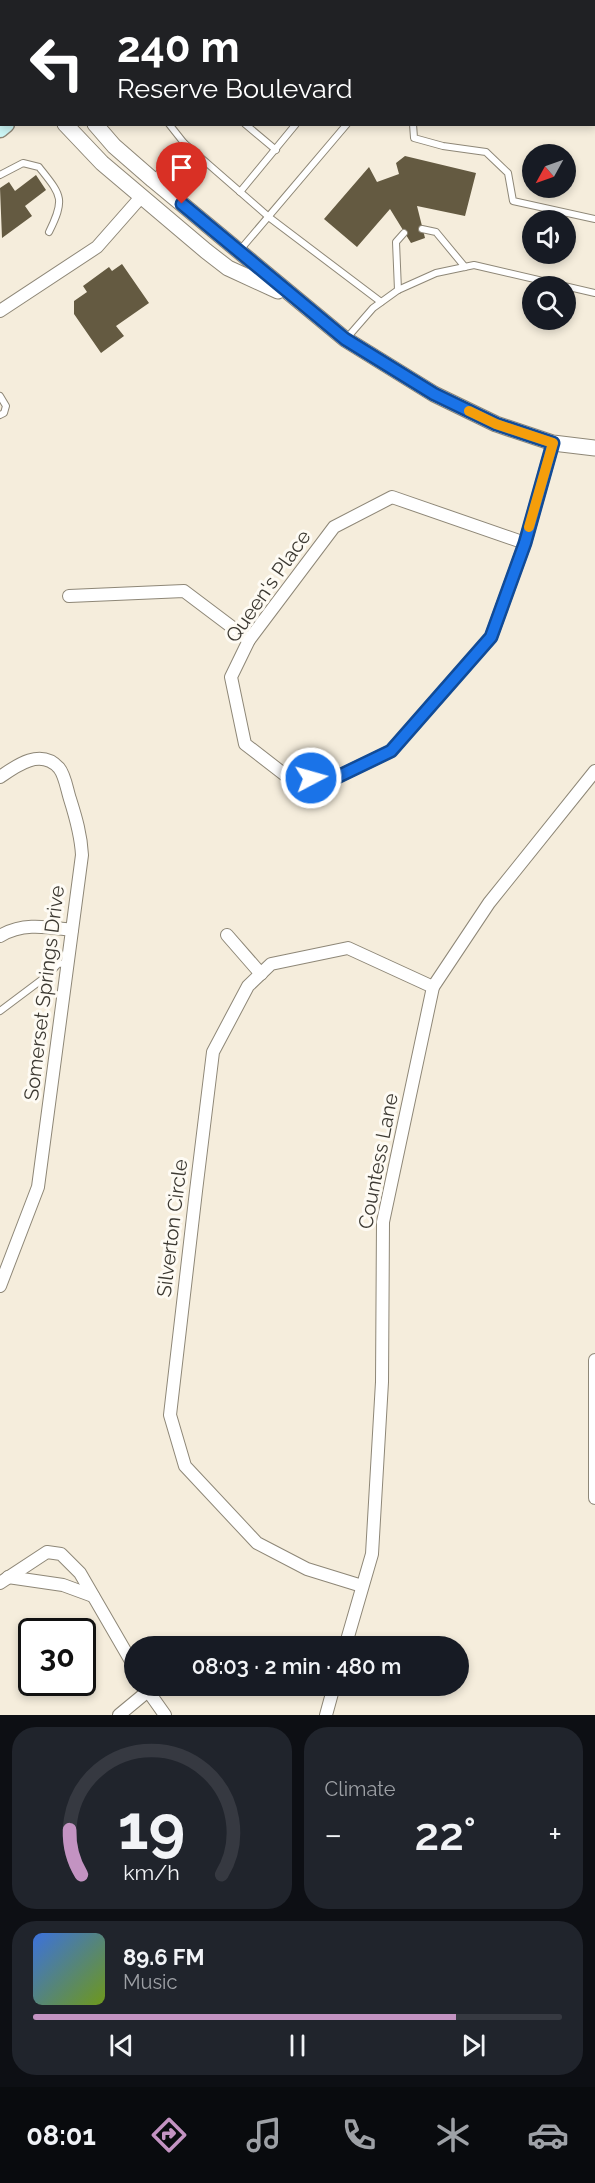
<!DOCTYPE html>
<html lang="en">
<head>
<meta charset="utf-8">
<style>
	:root { --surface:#171b24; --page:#20242c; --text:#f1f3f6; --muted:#9ea1a6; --line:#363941; --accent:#c393c2 }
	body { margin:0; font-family:Raleway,sans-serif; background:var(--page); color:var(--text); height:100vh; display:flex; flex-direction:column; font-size:22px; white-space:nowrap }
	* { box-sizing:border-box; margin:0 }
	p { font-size:20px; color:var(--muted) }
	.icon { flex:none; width:33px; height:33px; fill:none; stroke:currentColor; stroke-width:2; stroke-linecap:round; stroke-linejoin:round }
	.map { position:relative; height:1715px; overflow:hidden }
	.drawer { display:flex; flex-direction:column; gap:12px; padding:12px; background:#0d0f14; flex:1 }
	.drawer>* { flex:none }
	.banner { position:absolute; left:0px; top:0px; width:596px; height:126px; box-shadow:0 3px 9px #0003; background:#202124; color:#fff; overflow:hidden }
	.needle { width:39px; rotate:230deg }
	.tools { position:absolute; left:522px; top:144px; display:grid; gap:12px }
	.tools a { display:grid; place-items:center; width:54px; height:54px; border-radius:50%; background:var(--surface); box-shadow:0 3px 9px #0003; font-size:30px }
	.speed { position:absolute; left:18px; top:1618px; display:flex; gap:12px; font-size:30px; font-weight:700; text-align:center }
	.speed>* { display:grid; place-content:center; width:78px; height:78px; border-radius:50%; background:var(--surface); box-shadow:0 3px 9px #0003; line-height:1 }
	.speed .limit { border:3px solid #111; border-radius:9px; background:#fff; color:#111 }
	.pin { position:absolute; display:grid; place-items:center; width:51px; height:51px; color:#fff; margin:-62px -26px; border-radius:50% 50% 50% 0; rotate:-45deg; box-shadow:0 0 6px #0007 }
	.pin .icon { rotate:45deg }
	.me { position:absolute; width:66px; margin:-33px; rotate:84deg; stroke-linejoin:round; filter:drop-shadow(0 0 4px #0008) }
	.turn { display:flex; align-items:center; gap:21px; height:126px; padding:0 18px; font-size:27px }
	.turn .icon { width:78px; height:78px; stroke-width:2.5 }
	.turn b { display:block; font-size:42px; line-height:51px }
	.big { font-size:45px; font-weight:600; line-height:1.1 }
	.drawer .widget { flex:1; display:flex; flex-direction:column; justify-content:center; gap:9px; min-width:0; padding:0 21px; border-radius:24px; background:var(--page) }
	.drawer .dial { align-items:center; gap:0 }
	.dial svg { height:156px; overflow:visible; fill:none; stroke:var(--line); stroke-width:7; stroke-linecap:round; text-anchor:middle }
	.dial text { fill:var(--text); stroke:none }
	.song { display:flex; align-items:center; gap:18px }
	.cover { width:72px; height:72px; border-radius:9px; background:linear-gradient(135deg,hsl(220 70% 55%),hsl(80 70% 35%)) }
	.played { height:6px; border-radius:3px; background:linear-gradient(90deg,var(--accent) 80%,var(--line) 80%) }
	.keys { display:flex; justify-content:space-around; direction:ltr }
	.heat { display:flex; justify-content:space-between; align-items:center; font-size:33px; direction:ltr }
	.drawer .tiles { flex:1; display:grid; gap:12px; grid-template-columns:1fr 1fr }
	.widget:last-child { grid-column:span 2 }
	.trip { position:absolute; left:124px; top:1636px; width:345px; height:60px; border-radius:30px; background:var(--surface); box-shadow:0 3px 9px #0003; font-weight:600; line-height:60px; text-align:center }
	.tab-bar { display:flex; height:96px; justify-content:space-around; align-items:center; background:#090b0e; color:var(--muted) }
	.tab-bar .icon { width:42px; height:42px }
	.tab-bar .active { color:var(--accent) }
	.tab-bar b { font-size:27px; color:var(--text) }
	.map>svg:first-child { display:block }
	.building { fill:#645a41 }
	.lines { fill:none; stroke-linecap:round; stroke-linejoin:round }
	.service-casing { stroke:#8e8777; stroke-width:8 }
	.minor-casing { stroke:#8e8777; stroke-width:14 }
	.tertiary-casing { stroke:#8e8777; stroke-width:17 }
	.secondary-casing { stroke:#8e8777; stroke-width:19 }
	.motorway-casing { stroke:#d4d3d2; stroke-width:25 }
	.service { stroke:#fff; stroke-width:6 }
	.minor { stroke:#fff; stroke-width:12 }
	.tertiary { stroke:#fff; stroke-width:15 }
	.secondary { stroke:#cef8f7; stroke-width:16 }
	.motorway { stroke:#5ae8e3; stroke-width:22 }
	.route-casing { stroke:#114b97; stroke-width:15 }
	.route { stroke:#1a73e8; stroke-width:10 }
	.slow { stroke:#f59e0b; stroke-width:10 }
	.labels { text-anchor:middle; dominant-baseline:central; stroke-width:6; stroke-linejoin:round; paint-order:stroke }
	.street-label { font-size:20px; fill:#3c3932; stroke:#fefbf4 }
</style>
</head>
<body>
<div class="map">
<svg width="595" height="1715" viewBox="0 0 595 1715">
	<rect width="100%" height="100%" fill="#f5eddc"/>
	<g class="building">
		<polygon points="405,156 476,173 465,216 417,206 425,238 411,243 390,209 357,247 324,219 369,167 377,182 399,174 396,163"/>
		<polygon points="36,175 46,190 25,206 32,216 2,238 0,188 9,182 15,191"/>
		<polygon points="122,264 149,303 116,326 124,336 101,353 74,314 74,301 87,292 83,286 109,267 112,271"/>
	</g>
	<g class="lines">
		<defs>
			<g id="service">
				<polyline points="169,124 184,143"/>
				<polyline points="245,124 276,150"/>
				<polyline points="413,124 414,138 443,146 486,152 508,173 513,201 595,219"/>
				<path d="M0,175L23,163L39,167C61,195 66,198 49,232"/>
				<polyline points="154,179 184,143 270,218 381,302"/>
				<polyline points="240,192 296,124"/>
				<polyline points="422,229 436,232 465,267"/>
				<polyline points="240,250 347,124"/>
				<polyline points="398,290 396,242 404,233"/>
				<polyline points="346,339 373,308 398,290 436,273 474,265 595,293"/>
				<polyline points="0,396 6,406 4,413 0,415"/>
				<polyline points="0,1011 48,975 58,964 67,963"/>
			</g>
			<g id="minor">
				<polyline points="0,11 2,14"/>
				<polyline points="0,311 97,247 141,197"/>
				<polyline points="525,543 392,497 334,527 249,640 231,677 245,744 289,778 333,779 391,751 491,637 525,543 553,443"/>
				<polyline points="69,596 184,591 249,640"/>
				<path d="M0,777C17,765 41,748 59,768C65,775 67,790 70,799C76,818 81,835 82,855L38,1187L0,1286"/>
				<polyline points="227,935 261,974"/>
				<path d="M0,936C23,922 47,927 72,930"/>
				<polyline points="595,1360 595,1498"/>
				<polyline points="8,1577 63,1585 93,1596"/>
				<polyline points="0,1583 47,1552 61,1554 80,1573 135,1668"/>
				<polyline points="362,1586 307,1569 257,1543 185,1466 170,1415 196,1191 213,1052 248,986 271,964 348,948 433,987"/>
				<polyline points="345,1647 372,1554 382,1382 383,1222 433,987 489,903 595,771"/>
				<polyline points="119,1715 148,1691 165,1715"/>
				<polyline points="326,1715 334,1686"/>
			</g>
			<g id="tertiary">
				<polyline points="65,124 102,163 206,251 228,268 278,291"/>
				<polyline points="95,124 114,146 153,180 345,339 434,394 496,424 553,443 595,448"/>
			</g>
			<g id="secondary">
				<polyline points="175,2 177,0"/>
				<polyline points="0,129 6,124"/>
			</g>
			<g id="motorway">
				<polyline points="439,0 440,2"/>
				<polyline points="594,101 595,101"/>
			</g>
		</defs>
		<use href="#service" class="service-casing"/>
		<use href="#minor" class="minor-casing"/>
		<use href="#tertiary" class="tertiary-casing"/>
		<use href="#secondary" class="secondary-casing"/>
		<use href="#motorway" class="motorway-casing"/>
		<use href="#service" class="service"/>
		<use href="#minor" class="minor"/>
		<use href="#tertiary" class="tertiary"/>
		<use href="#secondary" class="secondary"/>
		<use href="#motorway" class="motorway"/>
	</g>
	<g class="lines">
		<defs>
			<polyline id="route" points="182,204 345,339 434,394 496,424 553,443 525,543 491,637 391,751 333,779 311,778"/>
		</defs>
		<use href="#route" class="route-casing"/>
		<use href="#route" class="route"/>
		<polyline class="slow" points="469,411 496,424 553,443 529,527"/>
	</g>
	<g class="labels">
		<g class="street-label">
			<text transform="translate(268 586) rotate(-55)">Queen's Place</text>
			<text transform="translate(44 993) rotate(-83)">Somerset Springs Drive</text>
			<text transform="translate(378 1161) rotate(-79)">Countess Lane</text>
			<text transform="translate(172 1228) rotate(-83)">Silverton Circle</text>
		</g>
	</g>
</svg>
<div class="tools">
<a><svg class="needle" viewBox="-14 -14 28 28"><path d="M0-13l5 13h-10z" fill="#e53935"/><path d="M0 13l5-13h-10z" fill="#9ea1a6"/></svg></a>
<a><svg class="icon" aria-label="sound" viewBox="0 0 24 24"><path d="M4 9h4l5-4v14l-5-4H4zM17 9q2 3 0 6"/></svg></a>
<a><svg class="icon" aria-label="search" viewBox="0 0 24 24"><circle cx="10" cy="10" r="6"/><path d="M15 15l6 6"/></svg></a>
</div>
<div class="speed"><div class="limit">30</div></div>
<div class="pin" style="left:182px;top:204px;background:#d93025"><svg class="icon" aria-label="arrive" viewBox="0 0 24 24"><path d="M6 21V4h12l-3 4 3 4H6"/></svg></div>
<svg class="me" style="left:311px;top:778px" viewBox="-20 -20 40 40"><circle r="17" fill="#1a73e8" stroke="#fff" stroke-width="3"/><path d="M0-11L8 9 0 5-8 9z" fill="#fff"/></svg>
<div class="trip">08:03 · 2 min · 480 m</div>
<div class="banner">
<div class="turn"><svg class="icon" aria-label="left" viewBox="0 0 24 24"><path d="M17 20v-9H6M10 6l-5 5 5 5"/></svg><div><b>240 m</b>Reserve Boulevard</div></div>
</div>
</div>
<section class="drawer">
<div class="tiles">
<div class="widget dial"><svg viewBox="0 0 100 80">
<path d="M14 69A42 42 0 1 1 86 69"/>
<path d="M14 69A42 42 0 0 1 8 46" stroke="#c393c2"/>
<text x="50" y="56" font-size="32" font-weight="700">19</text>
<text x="50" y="72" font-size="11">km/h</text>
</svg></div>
<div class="widget"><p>Climate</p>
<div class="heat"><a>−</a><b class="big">22°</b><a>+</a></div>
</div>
<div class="widget">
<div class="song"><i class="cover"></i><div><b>89.6 FM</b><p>Music</p></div></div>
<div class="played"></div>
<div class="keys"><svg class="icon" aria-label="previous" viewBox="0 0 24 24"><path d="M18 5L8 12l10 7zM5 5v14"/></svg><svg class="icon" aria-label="pause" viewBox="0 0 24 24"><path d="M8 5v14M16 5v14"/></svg><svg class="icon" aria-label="next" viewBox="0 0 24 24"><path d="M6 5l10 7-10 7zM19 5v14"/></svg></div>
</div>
</div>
</section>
<nav class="tab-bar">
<b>08:01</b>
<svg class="icon active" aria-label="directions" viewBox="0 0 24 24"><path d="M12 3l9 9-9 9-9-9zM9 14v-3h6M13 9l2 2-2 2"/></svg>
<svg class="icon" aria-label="music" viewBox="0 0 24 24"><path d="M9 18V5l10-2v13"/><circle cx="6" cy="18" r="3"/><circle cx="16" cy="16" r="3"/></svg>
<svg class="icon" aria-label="phone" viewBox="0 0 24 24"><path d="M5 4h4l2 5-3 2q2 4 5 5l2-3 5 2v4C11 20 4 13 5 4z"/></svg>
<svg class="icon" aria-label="climate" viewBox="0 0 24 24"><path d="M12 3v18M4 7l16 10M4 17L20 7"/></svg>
<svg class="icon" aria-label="car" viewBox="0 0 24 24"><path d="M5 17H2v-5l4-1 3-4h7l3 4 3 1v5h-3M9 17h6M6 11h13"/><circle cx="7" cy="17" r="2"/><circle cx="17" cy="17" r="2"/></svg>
</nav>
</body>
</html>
